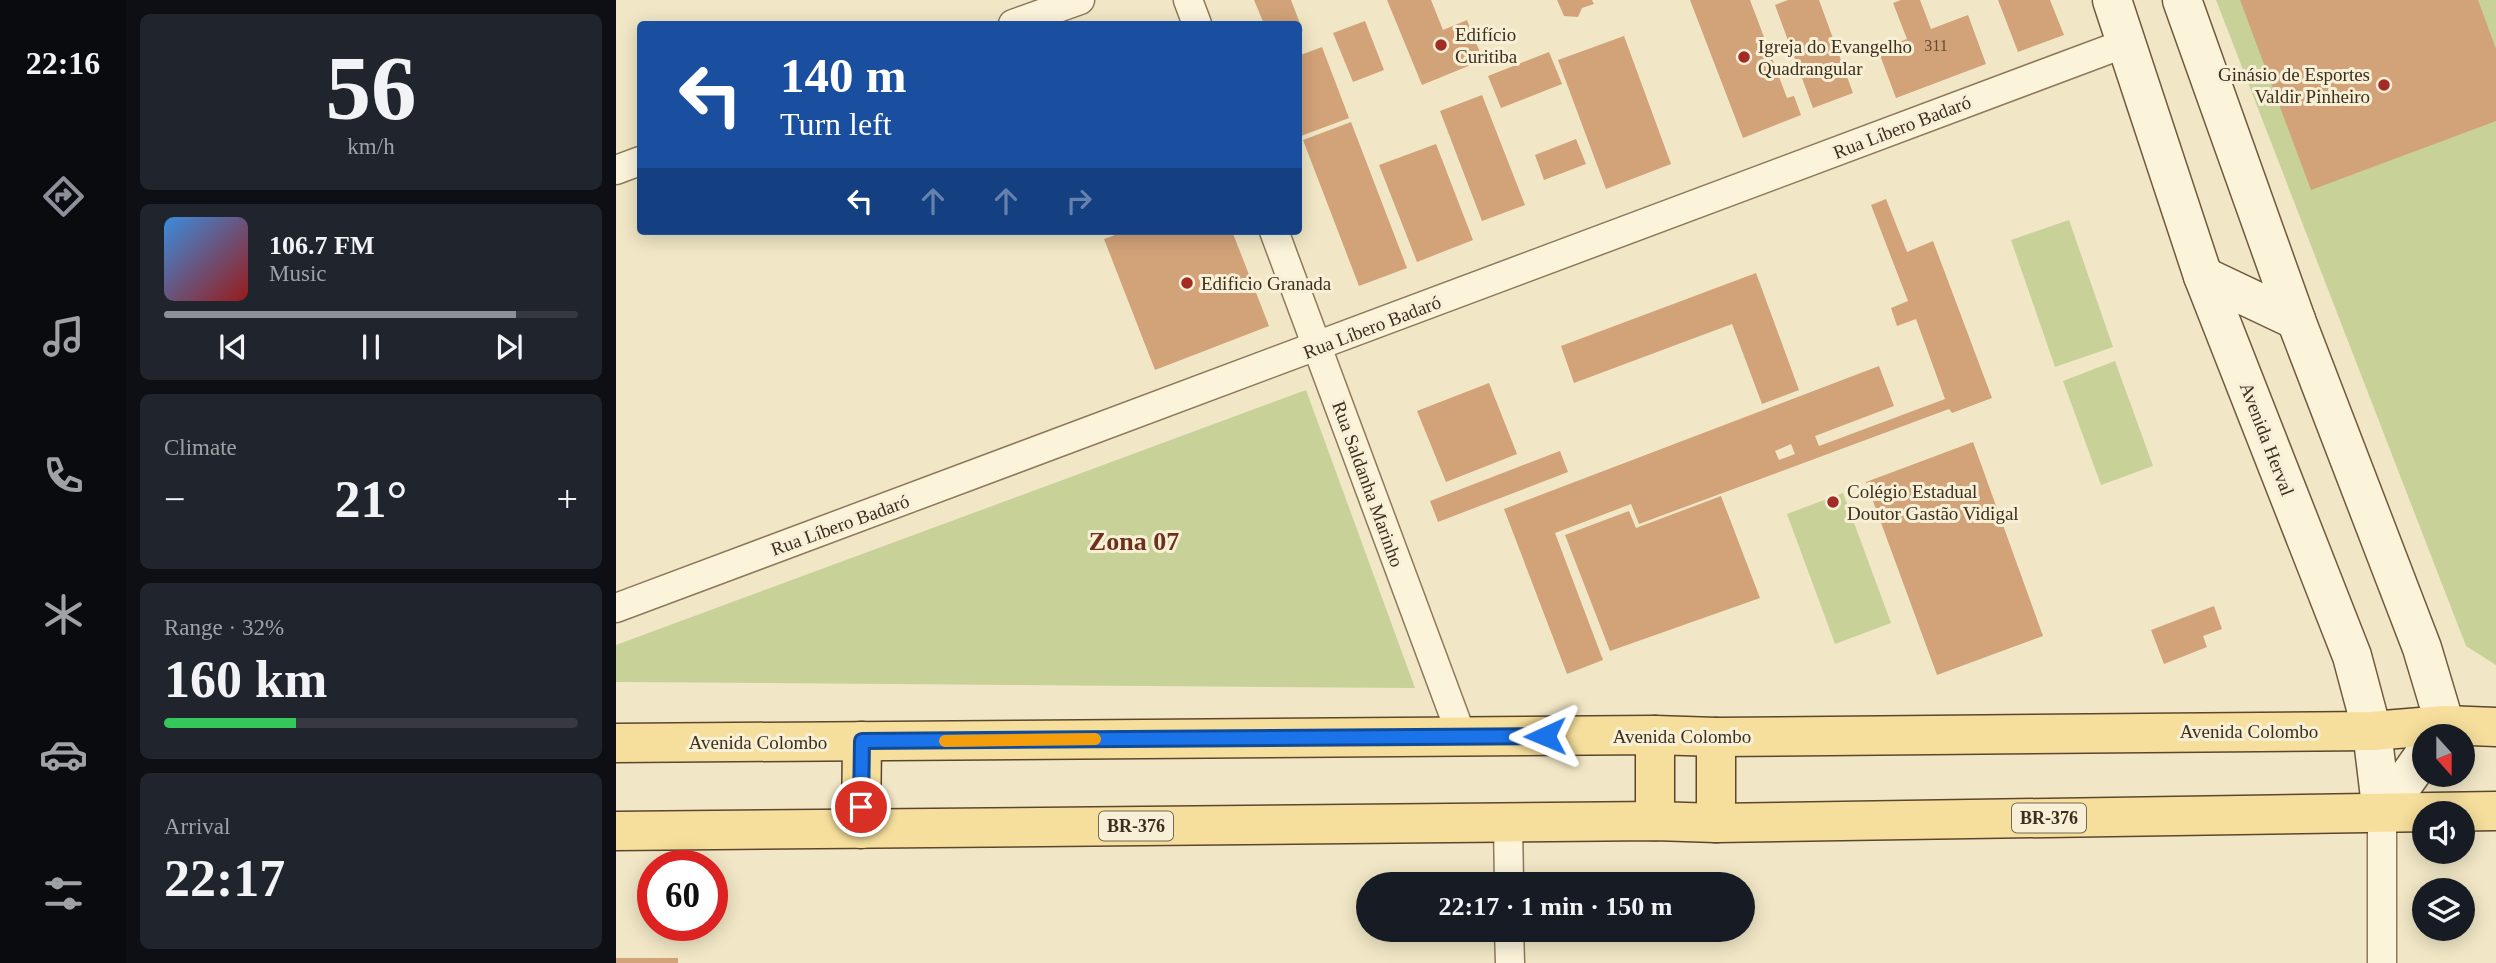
<!DOCTYPE html>
<html lang="en">
<head>
<meta charset="utf-8">
<style>
	:root { --surface:#171b24; --page:#20242c; --text:#f1f3f6; --muted:#9ea1a6; --line:#363941; --accent:#8c9099 }
	body { margin:0; font-family:"Times New Roman",serif; background:var(--page); color:var(--text); height:100vh; display:flex; flex-direction:column; font-size:26px; white-space:nowrap }
	* { box-sizing:border-box; margin:0 }
	p { font-size:23px; color:var(--muted) }
	.icon { flex:none; width:38px; height:38px; fill:none; stroke:currentColor; stroke-width:2; stroke-linecap:round; stroke-linejoin:round }
	.map { position:relative; flex:1; overflow:hidden }
	.sheet { display:flex; flex-direction:column; gap:14px; padding:14px; background:#0d0f14; width:490px }
	.sheet>* { flex:none }
	.banner { position:absolute; left:21px; top:21px; width:665px; height:214px; border-radius:7px; box-shadow:0 4px 18px #0003; background:#1a4fa0; color:#fff; overflow:hidden }
	.needle { width:46px; rotate:159deg }
	.tools { position:absolute; left:1796px; top:724px; display:grid; gap:14px }
	.tools a { display:grid; place-items:center; width:63px; height:63px; border-radius:50%; background:var(--surface); box-shadow:0 4px 18px #0003; font-size:35px }
	.speed { position:absolute; left:21px; top:850px; display:flex; gap:14px; font-size:35px; font-weight:700; text-align:center }
	.speed>* { display:grid; place-content:center; width:91px; height:91px; border-radius:50%; background:var(--surface); box-shadow:0 4px 18px #0003; line-height:1 }
	.speed .limit { border:10px solid #d22; background:#fff; color:#111 }
	.pin { position:absolute; display:grid; place-items:center; width:60px; height:60px; color:#fff; margin:-30px; border:4px solid #fff; border-radius:50%; box-shadow:0 2px 7px #0007 }
	.me { position:absolute; width:77px; margin:-38px; rotate:269deg; stroke-linejoin:round; filter:drop-shadow(0 0 5px #0008) }
	.turn { display:flex; align-items:center; gap:24px; height:147px; padding:0 28px; font-size:32px }
	.turn .icon { width:91px; height:91px; stroke-width:2.5 }
	.turn b { display:block; font-size:49px; line-height:60px }
	.lanes { display:flex; align-items:center; height:66px; padding:0 28px; background:#0003; justify-content:center; gap:35px; direction:ltr }
	.lanes .off { opacity:.35 }
	.big { font-size:52px; font-weight:800; line-height:1.1 }
	.sheet .card { flex:1; display:flex; flex-direction:column; justify-content:center; gap:10px; min-width:0; padding:0 24px; border-radius:10px; background:var(--page) }
	.sheet .dial { align-items:center; gap:0 }
	.dial b { font-size:91px; line-height:1 }
	.song { display:flex; align-items:center; gap:21px }
	.cover { width:84px; height:84px; border-radius:10px; background:linear-gradient(135deg,hsl(210 70% 55%),hsl(0 70% 35%)) }
	.played { height:7px; border-radius:4px; background:linear-gradient(90deg,var(--accent) 85%,var(--line) 85%) }
	.keys { display:flex; justify-content:space-around; direction:ltr }
	.heat { display:flex; justify-content:space-between; align-items:center; font-size:38px; direction:ltr }
	.charge { height:10px; border-radius:5px; background:linear-gradient(90deg,#34c759 32%,var(--line) 0) }
	.trip { position:absolute; left:740px; top:872px; width:399px; height:70px; border-radius:35px; background:var(--surface); box-shadow:0 4px 18px #0003; font-weight:800; line-height:70px; text-align:center }
	main { display:flex; flex:1; min-height:0 }
	.tabs { display:flex; flex-direction:column; width:126px; justify-content:space-around; align-items:center; background:#090b0e; color:var(--muted) }
	.tabs .icon { width:49px; height:49px }
	.tabs .active { color:var(--accent) }
	.tabs b { font-size:32px; color:var(--text) }
	.map>svg:first-child { display:block }
	.green { fill:#c7d198 }
	.building { fill:#d2a379; fill-rule:evenodd }
	.lines { fill:none; stroke-linecap:round; stroke-linejoin:round }
	.street-casing { stroke:#8e795a; stroke-width:31 }
	.secondary-casing { stroke:#705a3d; stroke-width:41 }
	.primary-casing { stroke:#5c462e; stroke-width:41 }
	.street { stroke:#fbf3da; stroke-width:28 }
	.secondary { stroke:#fbf3da; stroke-width:38 }
	.primary { stroke:#f6df9c; stroke-width:38 }
	.route-casing { stroke:#114b97; stroke-width:18 }
	.route { stroke:#1a73e8; stroke-width:12 }
	.slow { stroke:#f59e0b; stroke-width:12 }
	.poi-dot { fill:#a22c25; stroke:#f8f0d6; stroke-width:2.5 }
	.labels { text-anchor:middle; dominant-baseline:central; stroke-width:6; stroke-linejoin:round; paint-order:stroke }
	.number-label { font-size:16px; fill:#624c35 }
	.shield { fill:#f8f0d6; stroke:#756955; stroke-width:2 }
	.shield-label { font-size:18px; font-weight:bold; fill:#3d2f1e }
	.poi-label { font-size:19px; fill:#3d2f1e; stroke:#f8f0d6; text-anchor:start }
	.street-label { font-size:19px; fill:#3d2f1e; stroke:#f8f0d6 }
	.district-label { font-size:26px; font-weight:bold; fill:#6d311b; stroke:#f8f0d6 }
</style>
</head>
<body>
<main>
<nav class="tabs">
<b>22:16</b>
<svg class="icon active" aria-label="directions" viewBox="0 0 24 24"><path d="M12 3l9 9-9 9-9-9zM9 14v-3h6M13 9l2 2-2 2"/></svg>
<svg class="icon" aria-label="music" viewBox="0 0 24 24"><path d="M9 18V5l10-2v13"/><circle cx="6" cy="18" r="3"/><circle cx="16" cy="16" r="3"/></svg>
<svg class="icon" aria-label="phone" viewBox="0 0 24 24"><path d="M5 4h4l2 5-3 2q2 4 5 5l2-3 5 2v4C11 20 4 13 5 4z"/></svg>
<svg class="icon" aria-label="climate" viewBox="0 0 24 24"><path d="M12 3v18M4 7l16 10M4 17L20 7"/></svg>
<svg class="icon" aria-label="car" viewBox="0 0 24 24"><path d="M5 17H2v-5l4-1 3-4h7l3 4 3 1v5h-3M9 17h6M6 11h13"/><circle cx="7" cy="17" r="2"/><circle cx="17" cy="17" r="2"/></svg>
<svg class="icon" aria-label="filters" viewBox="0 0 24 24"><path d="M4 7h16M4 17h16"/><circle cx="9" cy="7" r="2"/><circle cx="15" cy="17" r="2"/></svg>
</nav>
<section class="sheet">
<div class="card dial"><b>56</b><p>km/h</p></div>
<div class="card">
<div class="song"><i class="cover"></i><div><b>106.7 FM</b><p>Music</p></div></div>
<div class="played"></div>
<div class="keys"><svg class="icon" aria-label="previous" viewBox="0 0 24 24"><path d="M18 5L8 12l10 7zM5 5v14"/></svg><svg class="icon" aria-label="pause" viewBox="0 0 24 24"><path d="M8 5v14M16 5v14"/></svg><svg class="icon" aria-label="next" viewBox="0 0 24 24"><path d="M6 5l10 7-10 7zM19 5v14"/></svg></div>
</div>
<div class="card"><p>Climate</p>
<div class="heat"><a>−</a><b class="big">21°</b><a>+</a></div>
</div>
<div class="card"><p>Range · 32%</p><b class="big">160 km</b><div class="charge"></div></div>
<div class="card"><p>Arrival</p><b class="big">22:17</b></div>
</section>
<div class="map">
<svg width="1880" height="963" viewBox="0 0 1880 963">
	<rect width="100%" height="100%" fill="#f1e7c6"/>
	<g class="green">
		<polygon points="1600,0 1880,0 1880,665 1850,646"/>
		<polygon points="1453,220 1497,347 1439,367 1395,240"/>
		<polygon points="1499,361 1537,466 1485,485 1447,381"/>
		<polygon points="690,390 799,688 0,682 0,645"/>
		<polygon points="1227,493 1275,623 1219,644 1171,514"/>
	</g>
	<g class="building">
		<polygon points="638,0 675,0 687,31 682,33 682,24 648,24"/>
		<polygon points="771,0 815,0 827,30 851,20 867,60 806,85"/>
		<polygon points="941,0 976,0 978,4 966,8 962,17 948,16"/>
		<polygon points="1074,0 1134,0 1171,98 1178,96 1185,115 1127,138"/>
		<polygon points="1172,0 1203,0 1237,93 1197,108 1159,5"/>
		<polygon points="1285,0 1304,0 1315,29 1352,15 1370,64 1280,98 1262,50 1291,39 1277,3"/>
		<polygon points="1382,0 1434,0 1448,35 1402,52"/>
		<polygon points="1624,0 1862,0 1880,49 1880,121 1695,190"/>
		<polygon points="749,21 768,70 737,82 717,33"/>
		<polygon points="1008,36 1055,164 990,189 942,60"/>
		<polygon points="706,47 733,118 685,136 682,129 682,56"/>
		<polygon points="933,52 946,84 885,108 872,76"/>
		<polygon points="866,95 909,205 866,221 824,111"/>
		<polygon points="735,122 791,268 743,286 687,140"/>
		<polygon points="960,139 970,164 928,180 919,155"/>
		<polygon points="820,144 857,240 801,262 763,165"/>
		<path d="M1270,199L1291,252L1317,241L1376,398L1336,413L1333,409L1023,524L1015,504L939,533L987,660L951,674L888,509L1263,366L1278,406L1199,436L1203,446L1329,399L1300,319L1281,326L1275,308L1292,301L1255,205ZM1175,444L1179,454L1163,460L1159,451Z"/>
		<polygon points="510,231 616,231 653,326 539,370 488,239"/>
		<polygon points="1140,273 1183,390 1146,404 1116,324 958,383 945,346"/>
		<polygon points="873,383 901,454 830,482 801,411"/>
		<polygon points="1357,442 1427,636 1321,675 1250,482"/>
		<polygon points="944,451 952,472 822,522 814,501"/>
		<polygon points="1105,496 1144,598 994,651 949,535 1013,511 1020,528"/>
		<polygon points="1598,606 1606,629 1587,636 1591,647 1548,664 1535,630"/>
		<rect x="0" y="958" width="62" height="5"/>
	</g>
	<g class="lines">
		<defs>
			<g id="street">
				<polyline points="572,0 581,24"/>
				<polyline points="397,24 464,0"/>
				<polyline points="0,170 24,161"/>
				<polyline points="658,231 846,737"/>
				<polyline points="0,608 1510,43"/>
				<polyline points="892,823 893,884"/>
				<polyline points="893,929 894,963"/>
				<polyline points="1766,963 1766,814"/>
			</g>
			<g id="secondary">
				<polyline points="1496,0 1587,276 1736,656 1756,731 1766,814"/>
				<polyline points="1566,0 1680,320 1806,648 1829,725 1821,737"/>
				<polyline points="1587,276 1680,320"/>
				<polyline points="1766,814 1808,755"/>
			</g>
			<g id="primary">
				<polyline points="1100,737 1100,823"/>
				<polyline points="0,743 1039,735 1100,737 1756,731 1829,725 1880,727"/>
				<polyline points="1039,821 1039,735"/>
				<polyline points="245,829 246,741"/>
				<polyline points="0,831 1039,821 1100,823 1880,811"/>
			</g>
		</defs>
		<use href="#street" class="street-casing"/>
		<use href="#secondary" class="secondary-casing"/>
		<use href="#primary" class="primary-casing"/>
		<use href="#street" class="street"/>
		<use href="#secondary" class="secondary"/>
		<use href="#primary" class="primary"/>
	</g>
	<g class="lines">
		<defs>
			<polyline id="route" points="245,807 246,741 929,736"/>
		</defs>
		<use href="#route" class="route-casing"/>
		<use href="#route" class="route"/>
		<polyline class="slow" points="329,741 479,739"/>
	</g>
	<g class="poi-dot">
		<circle cx="825" cy="45" r="7"/>
		<circle cx="1128" cy="57" r="7"/>
		<circle cx="1768" cy="85" r="7"/>
		<circle cx="571" cy="283" r="7"/>
		<circle cx="1217" cy="502" r="7"/>
	</g>
	<g class="labels">
		<g class="number-label">
			<text x="1320" y="45">311</text>
		</g>
		<g class="shield">
			<rect x="1396" y="803.5" width="74" height="29" rx="5"/>
			<rect x="483" y="811.5" width="74" height="29" rx="5"/>
		</g>
		<g class="shield-label">
			<text x="1433" y="818">BR-376</text>
			<text x="520" y="826">BR-376</text>
		</g>
		<g class="poi-label">
			<text x="839" y="34">Edifício<tspan x="839" dy="22">Curitiba</tspan></text>
			<text x="1142" y="46">Igreja do Evangelho<tspan x="1142" dy="22">Quadrangular</tspan></text>
			<text x="1754" y="74" text-anchor="end">Ginásio de Esportes<tspan x="1754" dy="22">Valdir Pinheiro</tspan></text>
			<text x="585" y="283">Edificio Granada</text>
			<text x="1231" y="491">Colégio Estadual<tspan x="1231" dy="22">Doutor Gastão Vidigal</tspan></text>
		</g>
		<g class="street-label">
			<text transform="translate(1286 127) rotate(-21)">Rua Líbero Badaró</text>
			<text transform="translate(756 327) rotate(-21)">Rua Líbero Badaró</text>
			<text transform="translate(1651 439) rotate(69)">Avenida Herval</text>
			<text transform="translate(752 484) rotate(70)">Rua Saldanha Marinho</text>
			<text transform="translate(224 525) rotate(-20)">Rua Líbero Badaró</text>
			<text x="1633" y="731">Avenida Colombo</text>
			<text x="1066" y="736">Avenida Colombo</text>
			<text x="142" y="742">Avenida Colombo</text>
		</g>
		<g class="district-label">
			<text x="518" y="541">Zona 07</text>
		</g>
	</g>
</svg>
<div class="tools">
<a><svg class="needle" viewBox="-14 -14 28 28"><path d="M0-13l5 13h-10z" fill="#e53935"/><path d="M0 13l5-13h-10z" fill="#9ea1a6"/></svg></a>
<a><svg class="icon" aria-label="sound" viewBox="0 0 24 24"><path d="M4 9h4l5-4v14l-5-4H4zM17 9q2 3 0 6"/></svg></a>
<a><svg class="icon" aria-label="layers" viewBox="0 0 24 24"><path d="M12 4l9 5-9 5-9-5zM3 14l9 5 9-5"/></svg></a>
</div>
<div class="speed"><div class="limit">60</div></div>
<div class="pin" style="left:245px;top:807px;background:#d93025"><svg class="icon" aria-label="arrive" viewBox="0 0 24 24"><path d="M6 21V4h12l-3 4 3 4H6"/></svg></div>
<svg class="me" style="left:929px;top:736px" viewBox="-20 -20 40 40"><path d="M0-17L14 15 0 8-14 15z" fill="#1a73e8" stroke="#fff" stroke-width="4"/></svg>
<div class="trip">22:17 · 1 min · 150 m</div>
<div class="banner">
<div class="turn"><svg class="icon" aria-label="left" viewBox="0 0 24 24"><path d="M17 20v-9H6M10 6l-5 5 5 5"/></svg><div><b>140 m</b>Turn left</div></div>
<div class="lanes"><svg class="icon" aria-label="left" viewBox="0 0 24 24"><path d="M17 20v-9H6M10 6l-5 5 5 5"/></svg><svg class="icon off" aria-label="ahead" viewBox="0 0 24 24"><path d="M12 20V5M6 11l6-6 6 6"/></svg><svg class="icon off" aria-label="ahead" viewBox="0 0 24 24"><path d="M12 20V5M6 11l6-6 6 6"/></svg><svg class="icon off" aria-label="right" viewBox="0 0 24 24"><path d="M7 20v-9h11M14 6l5 5-5 5"/></svg></div>
</div>
</div>
</main>
</body>
</html>
